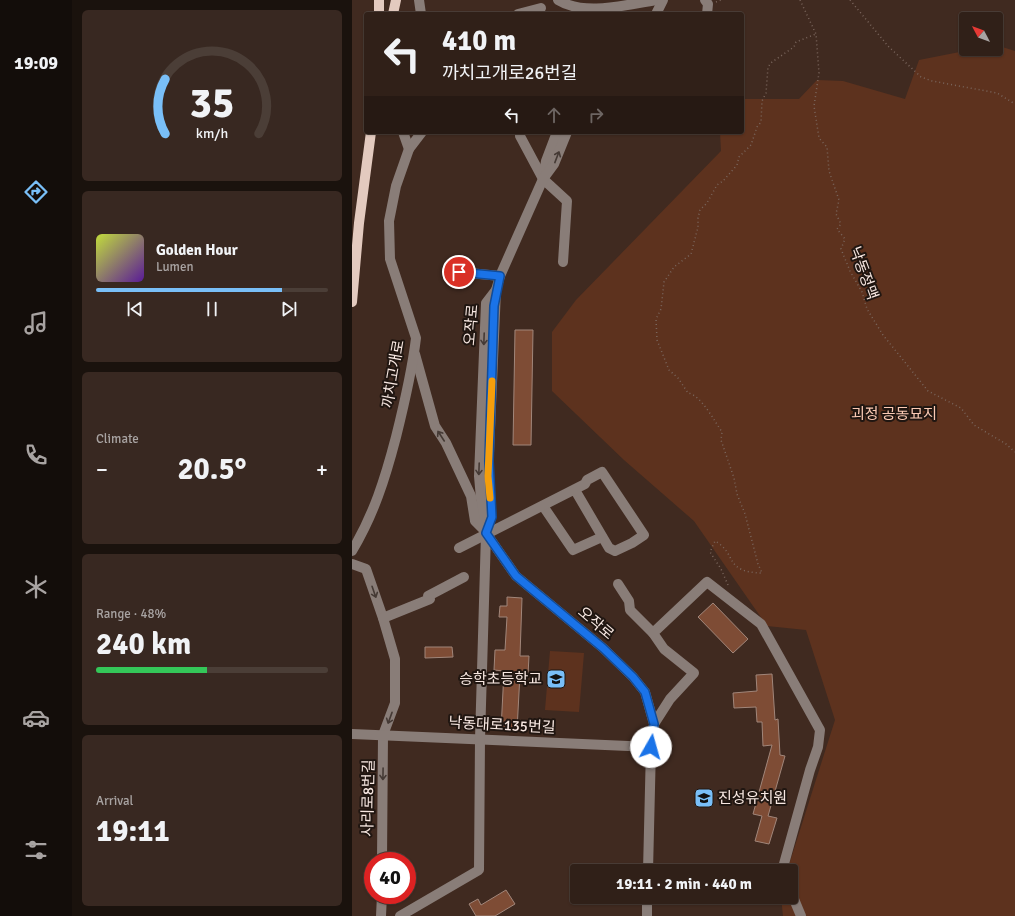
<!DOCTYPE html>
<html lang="en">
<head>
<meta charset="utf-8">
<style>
	:root { --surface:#302018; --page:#382821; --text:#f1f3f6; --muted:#a8a3a2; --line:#4b3e37; --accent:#79bff8 }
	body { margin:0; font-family:Signika,"Noto Sans KR",sans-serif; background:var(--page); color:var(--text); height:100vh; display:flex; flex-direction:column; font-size:15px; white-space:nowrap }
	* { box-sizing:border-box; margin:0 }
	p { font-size:13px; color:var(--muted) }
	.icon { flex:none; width:22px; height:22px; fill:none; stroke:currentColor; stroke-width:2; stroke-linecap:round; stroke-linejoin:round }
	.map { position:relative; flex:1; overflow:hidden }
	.drawer { display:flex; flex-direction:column; gap:10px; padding:10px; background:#1a120d; width:280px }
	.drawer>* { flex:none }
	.banner { position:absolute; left:12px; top:12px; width:380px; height:122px; border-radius:4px; box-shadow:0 1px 3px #0004,0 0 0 1px var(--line); background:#302018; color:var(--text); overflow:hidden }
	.needle { width:26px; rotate:311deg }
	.fabs { position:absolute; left:607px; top:12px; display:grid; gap:8px }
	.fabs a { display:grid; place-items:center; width:44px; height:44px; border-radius:4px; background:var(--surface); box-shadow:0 1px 3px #0004,0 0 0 1px var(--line); font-size:20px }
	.speed { position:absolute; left:12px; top:852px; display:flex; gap:8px; font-size:20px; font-weight:700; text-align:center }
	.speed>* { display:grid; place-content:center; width:52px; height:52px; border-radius:50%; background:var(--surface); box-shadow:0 1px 3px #0004,0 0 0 1px var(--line); line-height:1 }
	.speed .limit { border:6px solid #d22; background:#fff; color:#111 }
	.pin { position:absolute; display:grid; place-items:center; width:34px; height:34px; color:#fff; margin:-17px; border:2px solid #fff; border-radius:50%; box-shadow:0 1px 4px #0007 }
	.me { position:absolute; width:44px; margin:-22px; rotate:7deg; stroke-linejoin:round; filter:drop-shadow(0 0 3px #0008) }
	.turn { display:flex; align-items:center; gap:14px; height:84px; padding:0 12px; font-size:18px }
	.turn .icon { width:52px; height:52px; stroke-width:2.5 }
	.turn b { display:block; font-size:28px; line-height:34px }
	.lanes { display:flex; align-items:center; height:38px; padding:0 12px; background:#0003; justify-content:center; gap:20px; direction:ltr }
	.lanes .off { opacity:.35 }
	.big { font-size:30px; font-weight:800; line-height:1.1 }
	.drawer .card { flex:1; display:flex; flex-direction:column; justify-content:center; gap:6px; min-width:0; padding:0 14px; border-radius:6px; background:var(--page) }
	.drawer .dial { align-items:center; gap:0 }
	.dial svg { height:104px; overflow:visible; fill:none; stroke:var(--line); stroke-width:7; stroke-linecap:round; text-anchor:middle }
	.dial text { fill:var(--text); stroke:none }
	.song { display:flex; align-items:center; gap:12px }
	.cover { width:48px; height:48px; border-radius:6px; background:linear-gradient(135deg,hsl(70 70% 55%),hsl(270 70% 35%)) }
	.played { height:4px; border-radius:2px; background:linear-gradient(90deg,var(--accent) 80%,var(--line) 80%) }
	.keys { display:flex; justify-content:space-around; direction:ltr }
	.heat { display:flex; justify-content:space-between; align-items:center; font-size:22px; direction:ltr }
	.charge { height:6px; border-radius:3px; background:linear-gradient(90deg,#34c759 48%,var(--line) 0) }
	.trip { position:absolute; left:218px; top:864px; width:228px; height:40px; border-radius:4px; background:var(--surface); box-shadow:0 1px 3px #0004,0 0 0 1px var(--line); font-weight:800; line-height:40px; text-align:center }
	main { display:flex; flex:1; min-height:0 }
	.dock { display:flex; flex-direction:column; width:72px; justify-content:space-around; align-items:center; background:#130d0a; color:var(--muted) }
	.dock .icon { width:28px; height:28px }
	.dock .selected { color:var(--accent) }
	.dock b { font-size:18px; color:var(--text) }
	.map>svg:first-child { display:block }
	.green { fill:#5d321e }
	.building { fill:#7e4c35; stroke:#a1867a }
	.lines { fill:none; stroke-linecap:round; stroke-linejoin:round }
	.path { stroke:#7a665d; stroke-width:1.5; stroke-dasharray:1 3; stroke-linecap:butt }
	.minor { stroke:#897d78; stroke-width:10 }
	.major { stroke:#e3cabf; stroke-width:10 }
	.oneway { stroke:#453a35 }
	.route-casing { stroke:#114b97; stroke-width:10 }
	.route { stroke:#1a73e8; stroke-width:7 }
	.slow { stroke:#f59e0b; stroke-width:7 }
	.labels { text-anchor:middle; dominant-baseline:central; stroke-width:4; stroke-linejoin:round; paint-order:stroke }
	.street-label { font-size:15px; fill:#f8e8e2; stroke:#201611 }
	.park-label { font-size:15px; fill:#fbcab4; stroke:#201611 }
	.poi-label { font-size:15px; fill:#f8e8e2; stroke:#201611; text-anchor:end }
</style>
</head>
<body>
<main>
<nav class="dock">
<b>19:09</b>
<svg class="icon selected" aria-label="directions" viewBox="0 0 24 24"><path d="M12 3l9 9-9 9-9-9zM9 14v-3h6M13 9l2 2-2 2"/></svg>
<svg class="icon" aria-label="music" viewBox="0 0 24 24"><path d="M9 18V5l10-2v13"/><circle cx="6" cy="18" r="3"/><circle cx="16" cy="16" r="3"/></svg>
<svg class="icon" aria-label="phone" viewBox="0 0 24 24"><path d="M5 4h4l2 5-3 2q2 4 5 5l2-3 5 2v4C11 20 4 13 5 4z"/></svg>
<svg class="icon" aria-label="climate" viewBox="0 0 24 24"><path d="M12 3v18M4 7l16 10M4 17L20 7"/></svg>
<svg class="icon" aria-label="car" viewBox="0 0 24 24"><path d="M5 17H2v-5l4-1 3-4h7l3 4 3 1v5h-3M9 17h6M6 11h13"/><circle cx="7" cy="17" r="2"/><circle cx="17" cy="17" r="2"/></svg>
<svg class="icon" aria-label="filters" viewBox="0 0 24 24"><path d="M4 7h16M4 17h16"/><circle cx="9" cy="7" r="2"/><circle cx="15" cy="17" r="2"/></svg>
</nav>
<section class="drawer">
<div class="card dial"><svg viewBox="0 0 100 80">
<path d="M14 69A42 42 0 1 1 86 69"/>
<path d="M14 69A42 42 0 0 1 14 27" stroke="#79bff8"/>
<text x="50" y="56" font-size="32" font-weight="700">35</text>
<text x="50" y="72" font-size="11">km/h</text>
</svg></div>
<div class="card">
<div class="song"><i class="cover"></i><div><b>Golden Hour</b><p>Lumen</p></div></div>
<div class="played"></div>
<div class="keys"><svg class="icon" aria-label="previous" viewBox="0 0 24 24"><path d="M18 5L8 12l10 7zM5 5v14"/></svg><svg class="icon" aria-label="pause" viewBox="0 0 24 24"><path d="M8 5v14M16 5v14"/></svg><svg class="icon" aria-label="next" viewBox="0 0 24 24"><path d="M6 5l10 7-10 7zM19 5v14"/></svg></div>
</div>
<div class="card"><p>Climate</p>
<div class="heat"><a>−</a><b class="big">20.5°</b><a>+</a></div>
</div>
<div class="card"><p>Range · 48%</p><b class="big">240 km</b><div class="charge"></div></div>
<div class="card"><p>Arrival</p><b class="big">19:11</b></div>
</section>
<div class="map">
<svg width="663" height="916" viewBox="0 0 663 916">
	<rect width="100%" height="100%" fill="#402a20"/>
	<g class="green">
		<polygon points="644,45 663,51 663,916 431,916 429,897 439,897 439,871 435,871 483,720 454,630 415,626 342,521 272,460 200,391 200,332 224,300 369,151 368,132 390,132 390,99 447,99 465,80 491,81 553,99 567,60 623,49 644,49"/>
		<polygon points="198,651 232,653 227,712 193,710"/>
	</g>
	<g class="building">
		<polygon points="163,330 181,330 179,445 161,445"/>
		<polygon points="155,597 170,598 168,656 177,656 176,675 168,674 165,730 149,730 152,671 142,670 143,650 153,650 155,617 147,617 148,606 155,606"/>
		<polygon points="361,603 396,639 381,653 346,617"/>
		<polygon points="73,647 100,647 101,657 73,658"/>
		<polygon points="420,674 423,720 426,719 428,755 433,756 416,816 425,818 417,844 403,841 410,816 401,814 420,745 411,746 410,722 405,722 404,707 382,708 381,693 405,691 404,675"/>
		<polygon points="154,890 163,904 143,916 124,916 117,904 126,899 129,905"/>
	</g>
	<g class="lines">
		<g class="path">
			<polyline points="448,0 464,34 467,73 462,106 467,138 475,147 477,171 487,200 484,214 489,224 485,229 493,239 489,249 498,271 510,292 515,309 531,335 576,391 609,408 622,425 654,444 663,452"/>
			<polyline points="498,0 536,46 569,77 580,81 645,93 663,104"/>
			<polyline points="364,2 369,0"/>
			<path d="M376,585L369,569L358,552L363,541C386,554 371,572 410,573L406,564L393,514L385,494L382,478L369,440L370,432C363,422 349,395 336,393L326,378L317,370L305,340L304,319L309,309L312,282L322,267L339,254L346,227V218L348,210L355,203L365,185L371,181L385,165L387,157L399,145L405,127L409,122L410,101L414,93L416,67L420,62L442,47L444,42L464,34"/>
		</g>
		<g class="minor">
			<polyline points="67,0 69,14"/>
			<path d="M206,0C233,17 276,4 305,0"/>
			<polyline points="353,0 356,4 355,14"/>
			<polyline points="166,14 189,8"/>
			<polyline points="304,14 311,0"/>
			<polyline points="51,132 57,149"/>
			<polyline points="168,132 168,136 191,179 215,201 211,262"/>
			<polyline points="191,179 194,161 205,132"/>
			<polyline points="107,272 148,276"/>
			<polyline points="144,290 134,303 127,476 131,521 134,533 164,576 251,648 281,677 293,692 302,724 299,747 296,871"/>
			<polyline points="63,354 83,426 94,443 119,496 123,521 132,530"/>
			<polyline points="191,506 221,550 250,537"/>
			<polyline points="107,548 233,484 235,480 250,472 292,535 280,543 263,551 257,548 223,490"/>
			<path d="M0,551C22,514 33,479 44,437C52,405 60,372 64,338L38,259L37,221L44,186L57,149L70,132"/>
			<polyline points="0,564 14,569 31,618 43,659 43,703 31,735 30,861"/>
			<polyline points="266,584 277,601 278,610 301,633"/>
			<polyline points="31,618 78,599 76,596 112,577"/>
			<polyline points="302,724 318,699 342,673 312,649 301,633 355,582 409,624 468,730 466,747 458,770 430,871"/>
			<polyline points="0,734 299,747"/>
			<polyline points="439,892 449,916"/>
			<polyline points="29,916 30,895"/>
			<polyline points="48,916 127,870 128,739 134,533 139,517 136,476 144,290 148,276 191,179 202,164 215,132"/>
			<polyline points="295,916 295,897"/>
		</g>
		<g class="major">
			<polyline points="27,14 27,0"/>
			<polyline points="41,14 44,0"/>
			<polyline points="0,302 7,223 19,132"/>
		</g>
	</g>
	<defs><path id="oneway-shaft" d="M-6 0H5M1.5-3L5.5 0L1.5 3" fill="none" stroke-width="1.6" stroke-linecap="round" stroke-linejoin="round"/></defs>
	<g class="oneway">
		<use href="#oneway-shaft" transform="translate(205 157) rotate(-69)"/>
		<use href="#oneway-shaft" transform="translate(132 339) rotate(92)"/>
		<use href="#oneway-shaft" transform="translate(89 436) rotate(-123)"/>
		<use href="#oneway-shaft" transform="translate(127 469) rotate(92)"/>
		<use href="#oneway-shaft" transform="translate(22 592) rotate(71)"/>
		<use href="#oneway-shaft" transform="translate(38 718) rotate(110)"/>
		<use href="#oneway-shaft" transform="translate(31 774) rotate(91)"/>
	</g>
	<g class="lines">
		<defs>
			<polyline id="route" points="107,272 148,276 142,306 137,461 140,517 134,533 164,576 251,648 281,677 293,692 302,724 299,747"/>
		</defs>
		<use href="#route" class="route-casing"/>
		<use href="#route" class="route"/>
		<polyline class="slow" points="138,498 136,476 140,381"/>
	</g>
	<defs>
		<symbol id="school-square" viewBox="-11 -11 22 22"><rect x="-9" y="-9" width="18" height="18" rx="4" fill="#79bff8" stroke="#201611"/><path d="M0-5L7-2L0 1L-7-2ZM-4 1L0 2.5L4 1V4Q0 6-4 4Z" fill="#111"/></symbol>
	</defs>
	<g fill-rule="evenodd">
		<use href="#school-square" x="193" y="668" width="22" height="22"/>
		<use href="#school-square" x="341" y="787" width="22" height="22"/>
	</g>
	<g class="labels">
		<g class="street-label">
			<text transform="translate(512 273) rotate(70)">낙동정맥</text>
			<text transform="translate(119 325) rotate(-85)">오작로</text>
			<text transform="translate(41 374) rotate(-80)">까치고개로</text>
			<text transform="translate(244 623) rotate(40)">오작로</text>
			<text transform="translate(150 725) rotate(3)">낙동대로135번길</text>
			<text transform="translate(16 798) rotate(-89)">사리로8번길</text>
		</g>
		<g class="park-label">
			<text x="542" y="414">괴정 공동묘지</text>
		</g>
		<g class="poi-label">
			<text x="190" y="679">승학초등학교</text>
			<text x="366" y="798" text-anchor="start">진성유치원</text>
		</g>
	</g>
</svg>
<div class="fabs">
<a><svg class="needle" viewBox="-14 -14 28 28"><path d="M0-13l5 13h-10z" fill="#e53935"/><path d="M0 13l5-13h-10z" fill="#a8a3a2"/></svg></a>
</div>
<div class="speed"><div class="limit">40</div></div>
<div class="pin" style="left:107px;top:272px;background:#d93025"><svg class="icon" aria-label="arrive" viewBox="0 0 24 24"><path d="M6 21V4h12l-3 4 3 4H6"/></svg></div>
<svg class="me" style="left:299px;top:747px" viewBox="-20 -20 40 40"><circle r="19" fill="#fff"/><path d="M0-13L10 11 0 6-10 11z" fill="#1a73e8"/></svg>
<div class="trip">19:11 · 2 min · 440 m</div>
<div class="banner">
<div class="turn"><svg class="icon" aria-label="left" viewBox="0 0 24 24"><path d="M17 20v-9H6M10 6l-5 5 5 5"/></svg><div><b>410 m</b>까치고개로26번길</div></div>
<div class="lanes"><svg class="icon" aria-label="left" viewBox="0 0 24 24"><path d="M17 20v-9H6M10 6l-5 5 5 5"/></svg><svg class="icon off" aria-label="ahead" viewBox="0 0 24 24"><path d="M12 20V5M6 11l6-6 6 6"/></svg><svg class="icon off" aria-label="right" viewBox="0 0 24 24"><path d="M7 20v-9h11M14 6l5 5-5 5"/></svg></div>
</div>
</div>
</main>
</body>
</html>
